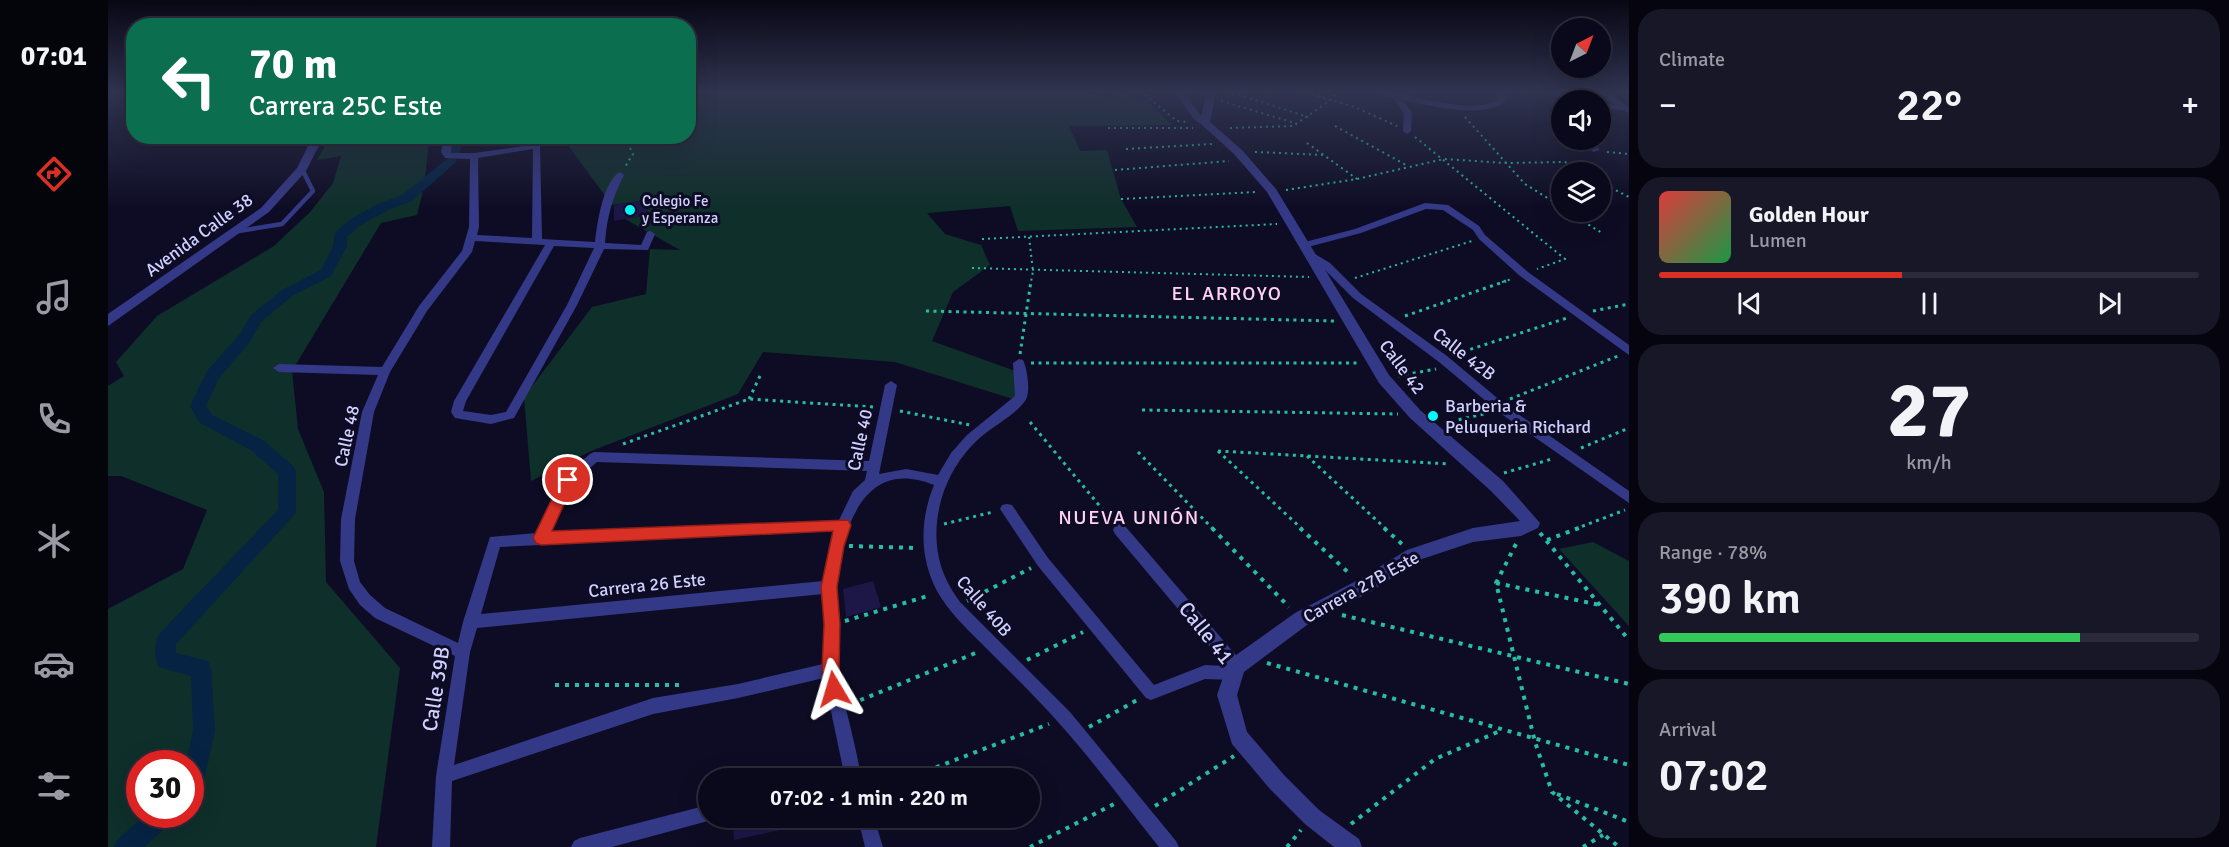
<!DOCTYPE html>
<html lang="en">
<head>
<meta charset="utf-8">
<style>
	:root { --surface:#0a091b; --page:#181728; --text:#f1f3f6; --muted:#999aa3; --line:#2a2a3a; --accent:#d93025 }
	body { margin:0; font-family:Signika,sans-serif; background:var(--page); color:var(--text); height:100vh; display:flex; flex-direction:column; font-size:22px; white-space:nowrap }
	* { box-sizing:border-box; margin:0 }
	p { font-size:20px; color:var(--muted) }
	.icon { flex:none; width:33px; height:33px; fill:none; stroke:currentColor; stroke-width:2; stroke-linecap:round; stroke-linejoin:round }
	.map { position:relative; flex:1; overflow:hidden }
	.sheet { display:flex; flex-direction:column; gap:9px; padding:9px; background:#06050f; width:600px }
	.sheet>* { flex:none }
	.banner { position:absolute; left:18px; top:18px; width:570px; height:126px; border-radius:24px; box-shadow:0 6px 24px #0002,0 0 0 2px var(--line); background:#0b6e4f; color:#fff; overflow:hidden }
	.needle { width:39px; rotate:42deg }
	.fabs { position:absolute; left:1443px; top:18px; display:grid; gap:12px }
	.fabs a { display:grid; place-items:center; width:60px; height:60px; border-radius:50%; background:var(--surface); box-shadow:0 6px 24px #0002,0 0 0 2px var(--line); font-size:30px }
	.speed { position:absolute; left:18px; top:750px; display:flex; gap:12px; font-size:30px; font-weight:700; text-align:center }
	.speed>* { display:grid; place-content:center; width:78px; height:78px; border-radius:50%; background:var(--surface); box-shadow:0 6px 24px #0002,0 0 0 2px var(--line); line-height:1 }
	.speed .limit { border:9px solid #d22; background:#fff; color:#111 }
	.pin { position:absolute; display:grid; place-items:center; width:51px; height:51px; color:#fff; margin:-26px; border:3px solid #fff; border-radius:50%; box-shadow:0 2px 6px #0007 }
	.me { position:absolute; width:66px; margin:-33px; rotate:353deg; stroke-linejoin:round; filter:drop-shadow(0 0 4px #0008) }
	.turn { display:flex; align-items:center; gap:21px; height:126px; padding:0 24px; font-size:27px }
	.turn .icon { width:78px; height:78px; stroke-width:2.5 }
	.turn b { display:block; font-size:42px; line-height:51px }
	.big { font-size:45px; font-weight:600; line-height:1.1 }
	.sheet .tile { flex:1; display:flex; flex-direction:column; justify-content:center; gap:9px; min-width:0; padding:0 21px; border-radius:24px; background:var(--page) }
	.sheet .dial { align-items:center; gap:0 }
	.dial b { font-size:78px; line-height:1 }
	.song { display:flex; align-items:center; gap:18px }
	.cover { width:72px; height:72px; border-radius:9px; background:linear-gradient(135deg,hsl(0 70% 55%),hsl(140 70% 35%)) }
	.played { height:6px; border-radius:3px; background:linear-gradient(90deg,var(--accent) 45%,var(--line) 45%) }
	.keys { display:flex; justify-content:space-around; direction:ltr }
	.heat { display:flex; justify-content:space-between; align-items:center; font-size:33px; direction:ltr }
	.charge { height:9px; border-radius:4px; background:linear-gradient(90deg,#34c759 78%,var(--line) 0) }
	.trip { position:absolute; left:590px; top:768px; width:342px; height:60px; border-radius:30px; background:var(--surface); box-shadow:0 6px 24px #0002,0 0 0 2px var(--line); font-weight:600; line-height:60px; text-align:center }
	main { display:flex; flex:1; min-height:0 }
	.tab-bar { display:flex; flex-direction:column; width:108px; justify-content:space-around; align-items:center; background:#04040b; color:var(--muted) }
	.tab-bar .icon { width:42px; height:42px }
	.tab-bar .active { color:var(--accent) }
	.tab-bar b { font-size:27px; color:var(--text) }
	.map>svg:first-child { display:block }
	.green { fill:#0f2f2a; fill-rule:evenodd }
	.lines { fill:none; stroke-linecap:round; stroke-linejoin:round }
	.canal { fill:#062344; fill-rule:evenodd }
	.building { fill:#1c1747 }
	.path-far2 { stroke:#26bda4; stroke-width:2; stroke-dasharray:2 4; stroke-linecap:butt }
	.path-far1 { stroke:#26bda4; stroke-width:3; stroke-dasharray:3 4.5; stroke-linecap:butt }
	.path { stroke:#26bda4; stroke-width:4; stroke-dasharray:4 6; stroke-linecap:butt }
	.service { stroke:#343987; stroke-width:4.5 }
	.minor { fill:#343987; fill-rule:evenodd }
	.tertiary { fill:#343987; fill-rule:evenodd }
	.route { fill:#d93025; stroke:#8d1f18; stroke-width:1.5 }
	.poi-dot { fill:#00fbfa; stroke:#0e0c24; stroke-width:2 }
	.labels { text-anchor:middle; dominant-baseline:central; stroke-width:6; stroke-linejoin:round; paint-order:stroke }
	.far-poi-label { font-size:15px; fill:#d0d0ff; stroke:#0e0c24; text-anchor:start }
	.street-label { font-size:18px; fill:#d0d0ff; stroke:#0e0c24 }
	.poi-label { font-size:18px; fill:#d0d0ff; stroke:#0e0c24; text-anchor:start }
	.neighbourhood-label { font-size:20px; letter-spacing:1.5px; fill:#ffd2f3; stroke:#0e0c24 }
	.near-street-label { font-size:21px; fill:#d0d0ff; stroke:#0e0c24 }
</style>
</head>
<body>
<main>
<nav class="tab-bar">
<b>07:01</b>
<svg class="icon active" aria-label="directions" viewBox="0 0 24 24"><path d="M12 3l9 9-9 9-9-9zM9 14v-3h6M13 9l2 2-2 2"/></svg>
<svg class="icon" aria-label="music" viewBox="0 0 24 24"><path d="M9 18V5l10-2v13"/><circle cx="6" cy="18" r="3"/><circle cx="16" cy="16" r="3"/></svg>
<svg class="icon" aria-label="phone" viewBox="0 0 24 24"><path d="M5 4h4l2 5-3 2q2 4 5 5l2-3 5 2v4C11 20 4 13 5 4z"/></svg>
<svg class="icon" aria-label="climate" viewBox="0 0 24 24"><path d="M12 3v18M4 7l16 10M4 17L20 7"/></svg>
<svg class="icon" aria-label="car" viewBox="0 0 24 24"><path d="M5 17H2v-5l4-1 3-4h7l3 4 3 1v5h-3M9 17h6M6 11h13"/><circle cx="7" cy="17" r="2"/><circle cx="17" cy="17" r="2"/></svg>
<svg class="icon" aria-label="filters" viewBox="0 0 24 24"><path d="M4 7h16M4 17h16"/><circle cx="9" cy="7" r="2"/><circle cx="15" cy="17" r="2"/></svg>
</nav>
<div class="map">
<svg width="1521" height="847" viewBox="0 0 1521 847">
	<rect width="100%" height="100%" fill="#0e0c24"/>
	<g class="green">
		<polygon points="581,91 978,91 982,94 1008,98 1007,91 1038,100 1064,125 961,126 972,151 999,150 1013,199 1029,227 910,231 902,206 819,213 837,234 873,245 882,265 845,292 824,341 910,372 908,400 787,362 655,352 630,394 483,451 423,481 416,397 484,307 538,294 542,249 572,250 517,219 540,215 539,200 504,205 454,137 580,136"/>
		<path d="M222,137H320L321,141L316,187L309,215L273,223L184,371L190,429L216,492L218,582L292,668L268,847H0V609L75,569L99,510L13,476H0V386L16,376L8,362L49,316L166,246L202,212L225,183L233,156L209,160ZM32,764H82V814H32Z"/>
		<polygon points="1485,542 1521,561 1521,626 1451,549"/>
	</g>
	<g class="lines">
		<g class="canal">
			<polygon points="344,136 356,136 352,152 346,156 340,152"/>
			<path d="M343,156L349,160L347,163L304,201L280,210L251,226L239,237V246L223,276L184,296L153,322L142,342L111,378L98,406L104,415L155,440L185,466L188,471V513L68,644V653L100,661L103,668L107,731L93,793L90,801L82,804V764H78L85,731L83,676L51,667C46,657 46,644 51,634L170,510V474L143,450L92,423L82,406L99,371L132,334L143,315L174,290L213,270L225,246L227,233L241,220L270,204L294,195Z"/>
			<polygon points="39,814 68,814 65,822 36,847 6,847 10,839"/>
		</g>
	</g>
	<g class="building">
		<polygon points="539,200 540,215 506,221 506,205"/>
		<polygon points="765,581 773,607 738,617 735,589"/>
		<polygon points="648,818 705,818 705,823 626,840 625,823"/>
	</g>
	<g class="lines">
		<g class="path-far2">
			<polyline points="1032,91 1069,121 1079,122"/>
			<polyline points="1119,91 1200,117"/>
			<polyline points="1192,91 1244,106 1289,126"/>
			<polyline points="1113,101 1187,123"/>
			<polyline points="1357,117 1417,184 1454,207"/>
			<polyline points="1227,126 1298,165"/>
			<polyline points="1000,128 1085,128"/>
			<polyline points="1122,128 1185,126 1223,100 1231,91"/>
			<polyline points="509,136 521,146 525,154 517,167"/>
			<polyline points="1307,137 1457,259 1429,269"/>
			<polyline points="1199,143 1249,179"/>
			<polyline points="1018,149 1104,144"/>
			<polyline points="1147,152 1217,155"/>
			<polyline points="1499,152 1521,154"/>
			<polyline points="1007,170 1121,161"/>
			<polyline points="1492,182 1521,197"/>
			<polyline points="1178,190 1249,179 1336,159 1398,163 1457,162 1475,172"/>
			<polyline points="1013,199 1148,192"/>
			<polyline points="1460,212 1494,233"/>
			<polyline points="921,237 925,271 923,282"/>
			<polyline points="874,239 1169,224"/>
			<polyline points="864,268 1201,277"/>
			<polyline points="1247,278 1364,241"/>
			<polyline points="1394,282 1404,279"/>
		</g>
		<g class="path-far1">
			<polyline points="818,311 1226,321"/>
			<polyline points="1485,311 1521,304"/>
			<polyline points="1297,316 1398,281"/>
			<polyline points="912,354 923,281"/>
			<polyline points="1348,354 1459,318"/>
			<polyline points="923,363 1250,363"/>
			<polyline points="1290,376 1328,369"/>
			<polyline points="641,399 653,374"/>
			<polyline points="1402,399 1510,356"/>
			<polyline points="1034,410 1290,414"/>
			<polyline points="792,411 862,425"/>
			<polyline points="922,422 1005,522"/>
			<polyline points="1336,423 1380,413"/>
			<polyline points="515,444 641,399 765,407"/>
			<polyline points="1473,448 1521,428"/>
			<polyline points="1110,451 1342,464"/>
			<polyline points="1110,451 1194,529"/>
			<polyline points="1030,452 1105,529"/>
			<polyline points="1199,456 1278,529"/>
			<polyline points="1396,473 1444,459"/>
			<polyline points="836,524 885,512"/>
			<polyline points="1467,529 1517,510"/>
		</g>
		<g class="path">
			<polyline points="1104,528 1181,607"/>
			<polyline points="1192,528 1243,575"/>
			<polyline points="1276,528 1295,545"/>
			<polyline points="1432,533 1521,640"/>
			<polyline points="1439,540 1471,528"/>
			<polyline points="1408,544 1388,583 1427,742 1444,792 1511,847"/>
			<polyline points="741,546 809,548"/>
			<polyline points="1388,583 1492,605"/>
			<polyline points="859,601 923,568"/>
			<polyline points="1234,615 1521,684"/>
			<polyline points="737,621 823,595"/>
			<polyline points="919,660 975,632"/>
			<polyline points="1159,663 1521,765"/>
			<polyline points="447,685 574,685"/>
			<polyline points="743,704 870,652"/>
			<polyline points="981,727 1031,699"/>
			<polyline points="800,778 941,724"/>
			<polyline points="1449,794 1521,822"/>
			<polyline points="1047,806 1126,756"/>
			<polyline points="1243,824 1327,759 1392,731"/>
			<polyline points="922,847 1008,803"/>
			<polyline points="1179,847 1193,830"/>
			<polyline points="1475,847 1495,835"/>
		</g>
		<polyline class="service" points="131,231 174,224 205,191 194,169"/>
		<g class="minor">
			<path d="M1068,91H1076L1092,115L1100,121V125C1084,125 1076,103 1068,91Z"/>
			<path d="M1262,91C1296,88 1358,118 1389,100V91H1397V101C1375,120 1321,105 1295,100L1304,113L1303,131L1299,134L1295,131L1296,113L1285,98Z"/>
			<polygon points="1438,91 1447,91 1464,100 1455,100"/>
			<polygon points="1490,91 1499,91 1521,107 1521,113 1515,110 1492,108 1492,103 1507,105"/>
			<path d="M336,136H344L343,153H366L432,144L434,239L487,242C489,224 495,181 512,172L516,175C504,199 499,216 497,243L533,245L539,232L542,231L547,234L540,250L496,249L469,305L406,418L383,424L347,418L343,412L346,401L437,245L367,241L364,252L319,311L282,372L266,412L247,519L246,561L252,582L262,595L277,608L350,643L355,622L382,537L428,533L456,476L482,454L486,452L761,461L777,385L783,381L789,385L771,474L798,469L830,475L843,453L859,435L907,396L905,363L911,359L915,360C919,369 922,387 919,397C914,411 885,426 874,436C838,466 819,520 833,566C837,579 844,591 852,602L962,712L1068,841L1071,847H1051C1018,806 986,762 950,722C926,695 899,669 873,643C857,627 840,611 829,591C811,557 812,519 826,485C755,456 734,530 728,585C727,598 731,612 731,626C731,641 728,657 730,671C736,707 748,743 753,778H737L716,678L630,698L545,714L344,781L342,847H324L328,776L347,656L267,618L252,605L241,589L232,561L233,519L254,412L270,375L171,372L165,368L171,364L274,367L311,306L354,251L361,227L362,159L337,158L333,152ZM425,149L424,238L369,235L371,227L370,158ZM446,246L486,248L459,305L398,412L383,415L355,411L358,401ZM489,462L759,471L757,480L745,491L731,520L442,533L465,483ZM726,531L721,546L715,581L373,614L392,547ZM715,594L717,624L715,664L630,684L545,698L346,765L362,652L369,628Z"/>
			<polygon points="1472,140 1481,140 1492,150 1485,152"/>
			<polygon points="1317,203 1340,205 1371,226 1377,235 1420,272 1521,345 1521,355 1412,276 1371,239 1365,230 1335,210 1318,209 1253,233 1196,248 1191,245 1193,243 1247,229"/>
			<polygon points="1202,251 1222,263 1253,294 1339,356 1400,407 1521,491 1521,503 1392,413 1331,362 1245,298 1214,267 1198,256 1197,254"/>
			<polygon points="899,504 904,505 940,558 1046,685 1097,665 1118,666 1007,534 1005,530 1007,526 1012,524 1017,526 1133,661 1135,666 1131,678 1126,680 1097,679 1043,700 1038,698 930,566 892,509 894,505"/>
			<polygon points="600,805 600,818 606,818 600,821 504,847 463,847 466,841 472,838"/>
			<polygon points="750,818 766,818 775,847 757,847"/>
		</g>
		<g class="tertiary">
			<polygon points="1094,91 1104,91 1107,98 1102,122 1134,150 1168,189 1281,375 1312,410 1395,481 1432,523 1430,528 1413,536 1365,542 1311,560 1262,592 1199,625 1136,672 1129,695 1139,732 1176,775 1211,810 1251,839 1254,847 1226,847 1197,824 1162,789 1124,744 1109,695 1121,660 1187,613 1250,580 1299,550 1365,528 1412,521 1383,491 1302,418 1271,383 1159,192 1126,154 1092,123 1097,98"/>
			<polygon points="205,136 216,136 198,171 161,212 0,326 0,314 153,208 189,168"/>
		</g>
	</g>
	<linearGradient id="sky" x2="0" y2="1"><stop stop-color="#080714"/><stop offset="0.44" stop-color="#303450"/><stop offset="1" stop-color="#303450" stop-opacity="0"/></linearGradient>
	<rect width="1521" height="209" fill="url(#sky)"/>
	<polygon class="route" points="460,474 467,480 444,531 740,520 743,525 736,546 729,587 732,624 731,669 735,689 733,695 726,698 720,695 714,669 716,624 713,587 725,531 433,545 428,543 425,538 453,480"/>
	<g class="poi-dot">
		<circle cx="522" cy="210" r="6"/>
		<circle cx="1325" cy="416" r="6"/>
	</g>
	<g class="labels">
		<g class="far-poi-label">
			<text x="534" y="201">Colegio Fe<tspan x="534" dy="17">y Esperanza</tspan></text>
		</g>
		<g class="street-label">
			<text transform="translate(91 235) rotate(-36)">Avenida Calle 38</text>
			<text transform="translate(1356 354) rotate(38)">Calle 42B</text>
			<text transform="translate(1294 367) rotate(53)">Calle 42</text>
			<text transform="translate(239 436) rotate(-78)">Calle 48</text>
			<text transform="translate(752 440) rotate(-78)">Calle 40</text>
			<text transform="translate(539 585) rotate(-6)">Carrera 26 Este</text>
			<text transform="translate(1253 587) rotate(-29)">Carrera 27B Este</text>
			<text transform="translate(876 606) rotate(49)">Calle 40B</text>
		</g>
		<g class="poi-label">
			<text x="1337" y="406">Barberia &amp;<tspan x="1337" dy="21">Peluqueria Richard</tspan></text>
		</g>
		<g class="neighbourhood-label">
			<text x="1119" y="293">EL ARROYO</text>
			<text x="1021" y="517">NUEVA UNIÓN</text>
		</g>
		<g class="near-street-label">
			<text transform="translate(1098 633) rotate(51)">Calle 41</text>
			<text transform="translate(328 689) rotate(-81)">Calle 39B</text>
		</g>
	</g>
</svg>
<div class="fabs">
<a><svg class="needle" viewBox="-14 -14 28 28"><path d="M0-13l5 13h-10z" fill="#e53935"/><path d="M0 13l5-13h-10z" fill="#999aa3"/></svg></a>
<a><svg class="icon" aria-label="sound" viewBox="0 0 24 24"><path d="M4 9h4l5-4v14l-5-4H4zM17 9q2 3 0 6"/></svg></a>
<a><svg class="icon" aria-label="layers" viewBox="0 0 24 24"><path d="M12 4l9 5-9 5-9-5zM3 14l9 5 9-5"/></svg></a>
</div>
<div class="speed"><div class="limit">30</div></div>
<div class="pin" style="left:460px;top:480px;background:#d93025"><svg class="icon" aria-label="arrive" viewBox="0 0 24 24"><path d="M6 21V4h12l-3 4 3 4H6"/></svg></div>
<svg class="me" style="left:726px;top:689px" viewBox="-20 -20 40 40"><path d="M0-17L14 15 0 8-14 15z" fill="#d93025" stroke="#fff" stroke-width="4"/></svg>
<div class="trip">07:02 · 1 min · 220 m</div>
<div class="banner">
<div class="turn"><svg class="icon" aria-label="left" viewBox="0 0 24 24"><path d="M17 20v-9H6M10 6l-5 5 5 5"/></svg><div><b>70 m</b>Carrera 25C Este</div></div>
</div>
</div>
<section class="sheet">
<div class="tile"><p>Climate</p>
<div class="heat"><a>−</a><b class="big">22°</b><a>+</a></div>
</div>
<div class="tile">
<div class="song"><i class="cover"></i><div><b>Golden Hour</b><p>Lumen</p></div></div>
<div class="played"></div>
<div class="keys"><svg class="icon" aria-label="previous" viewBox="0 0 24 24"><path d="M18 5L8 12l10 7zM5 5v14"/></svg><svg class="icon" aria-label="pause" viewBox="0 0 24 24"><path d="M8 5v14M16 5v14"/></svg><svg class="icon" aria-label="next" viewBox="0 0 24 24"><path d="M6 5l10 7-10 7zM19 5v14"/></svg></div>
</div>
<div class="tile dial"><b>27</b><p>km/h</p></div>
<div class="tile"><p>Range · 78%</p><b class="big">390 km</b><div class="charge"></div></div>
<div class="tile"><p>Arrival</p><b class="big">07:02</b></div>
</section>
</main>
</body>
</html>
